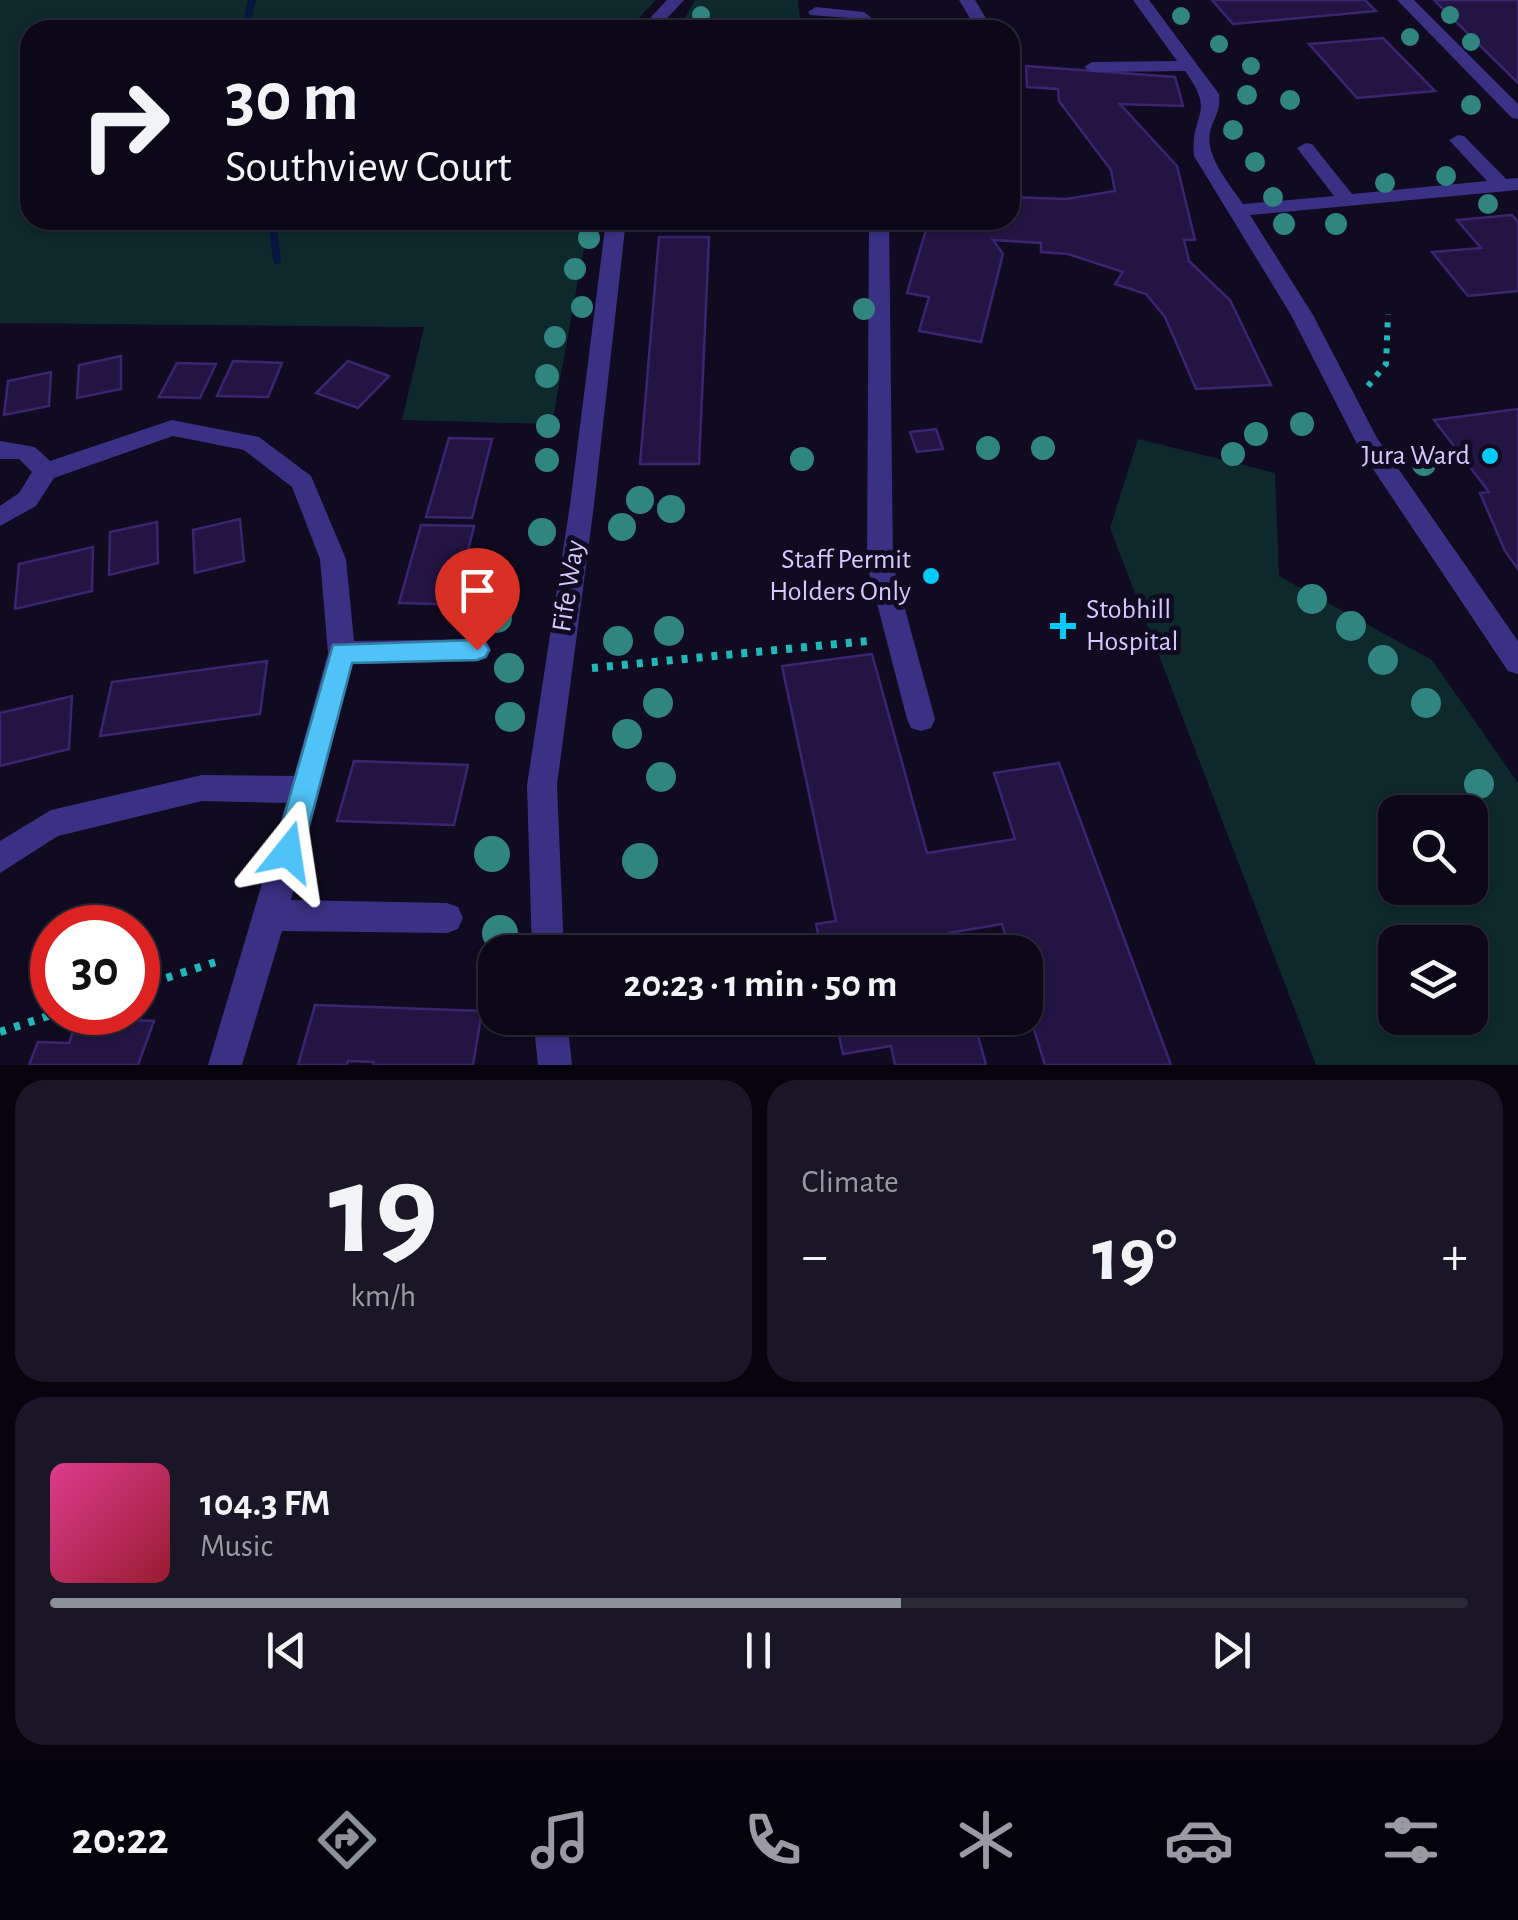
<!DOCTYPE html>
<html lang="en">
<head>
<meta charset="utf-8">
<style>
	:root { --surface:#0c0818; --page:#1a1625; --text:#f1f3f6; --muted:#9a9aa2; --line:#2c2937; --accent:#8c9099 }
	body { margin:0; font-family:"Alegreya Sans",sans-serif; background:var(--page); color:var(--text); height:100vh; display:flex; flex-direction:column; font-size:38px; white-space:nowrap }
	* { box-sizing:border-box; margin:0 }
	p { font-size:32px; color:var(--muted) }
	.icon { flex:none; width:55px; height:55px; fill:none; stroke:currentColor; stroke-width:2; stroke-linecap:round; stroke-linejoin:round }
	.map { position:relative; height:1065px; overflow:hidden }
	.side { display:flex; flex-direction:column; gap:15px; padding:15px; background:#07040d; flex:1 }
	.side>* { flex:none }
	.top-card { position:absolute; left:20px; top:20px; width:1000px; height:210px; border-radius:30px; box-shadow:0 2px 8px #0004,0 0 0 2px var(--line); background:#0c0818; color:var(--text); overflow:hidden }
	.tools { position:absolute; left:1378px; top:795px; display:grid; gap:20px }
	.tools a { display:grid; place-items:center; width:110px; height:110px; border-radius:20px; background:var(--surface); box-shadow:0 2px 8px #0004,0 0 0 2px var(--line); font-size:50px }
	.speed { position:absolute; left:30px; top:905px; display:flex; gap:20px; font-size:50px; font-weight:700; text-align:center }
	.speed>* { display:grid; place-content:center; width:130px; height:130px; border-radius:50%; background:var(--surface); box-shadow:0 2px 8px #0004,0 0 0 2px var(--line); line-height:1 }
	.speed .limit { border:15px solid #d22; background:#fff; color:#111 }
	.pin { position:absolute; display:grid; place-items:center; width:85px; height:85px; color:#fff; margin:-102px -42px; border-radius:50% 50% 50% 0; rotate:-45deg; box-shadow:0 0 10px #0007 }
	.pin .icon { rotate:45deg }
	.me { position:absolute; width:110px; margin:-55px; rotate:15deg; stroke-linejoin:round; filter:drop-shadow(0 0 8px #0008) }
	.turn { display:flex; align-items:center; gap:35px; height:210px; padding:0 40px; font-size:45px }
	.turn .icon { width:130px; height:130px; stroke-width:2.5 }
	.turn b { display:block; font-size:70px; line-height:85px }
	.big { font-size:75px; font-weight:600; line-height:1.1 }
	.side .card { flex:1; display:flex; flex-direction:column; justify-content:center; gap:15px; min-width:0; padding:0 35px; border-radius:30px; background:var(--page) }
	.side .dial { align-items:center; gap:0 }
	.dial b { font-size:130px; line-height:1 }
	.song { display:flex; align-items:center; gap:30px }
	.cover { width:120px; height:120px; border-radius:15px; background:linear-gradient(135deg,hsl(330 70% 55%),hsl(350 70% 35%)) }
	.played { height:10px; border-radius:5px; background:linear-gradient(90deg,var(--accent) 60%,var(--line) 60%) }
	.keys { display:flex; justify-content:space-around; direction:ltr }
	.heat { display:flex; justify-content:space-between; align-items:center; font-size:55px; direction:ltr }
	.side .tiles { flex:1; display:grid; gap:15px; grid-template-columns:1fr 1fr }
	.card:last-child { grid-column:span 2 }
	.trip { position:absolute; left:478px; top:935px; width:565px; height:100px; border-radius:30px; background:var(--surface); box-shadow:0 2px 8px #0004,0 0 0 2px var(--line); font-weight:600; line-height:100px; text-align:center }
	.tab-bar { display:flex; height:160px; justify-content:space-around; align-items:center; background:#05030a; color:var(--muted) }
	.tab-bar .icon { width:70px; height:70px }
	.tab-bar .on { color:var(--accent) }
	.tab-bar b { font-size:45px; color:var(--text) }
	.map>svg:first-child { display:block }
	.green { fill:#0d292b; fill-rule:evenodd }
	.lines { fill:none; stroke-linecap:round; stroke-linejoin:round }
	.stream { stroke:#05163f; stroke-width:8 }
	.building { fill:#221543; stroke:#3a2571; stroke-width:2.5 }
	.path-far1 { stroke:#22b8ba; stroke-width:6; stroke-dasharray:5 8; stroke-linecap:butt }
	.path { stroke:#22b8ba; stroke-width:8; stroke-dasharray:6 9; stroke-linecap:butt }
	.minor { fill:#3b3184; fill-rule:evenodd }
	.tree { fill:#318580 }
	.route { fill:#4fc3f7; stroke:#337fa1; stroke-width:2.5 }
	.poi-dot { fill:#00caf5; stroke:#100b20; stroke-width:4 }
	.labels { text-anchor:middle; dominant-baseline:central; stroke-width:10; stroke-linejoin:round; paint-order:stroke }
	.poi-label { font-size:28px; fill:#d4caff; stroke:#100b20; text-anchor:end }
	.street-label { font-size:28px; fill:#d4caff; stroke:#100b20 }
</style>
</head>
<body>
<div class="map">
<svg width="1518" height="1065" viewBox="0 0 1518 1065">
	<rect width="100%" height="100%" fill="#100b20"/>
	<g class="green">
		<polygon points="0,0 656,0 627,30 30,30 30,220 589,220 552,424 402,420 424,327 0,323"/>
		<polygon points="695,0 798,0 801,30 678,30"/>
		<path d="M1138,439L1275,473L1279,576L1432,660L1518,783V1065H1316L1110,528ZM1470,812V888H1395V812ZM1470,942V1018H1395V942Z"/>
	</g>
	<g class="lines">
		<g class="stream">
			<polyline points="245,30 252,0"/>
			<polyline points="272,220 277,260"/>
		</g>
	</g>
	<g class="building">
		<polygon points="1212,0 1365,0 1376,11 1233,24"/>
		<polygon points="1434,0 1518,0 1518,83"/>
		<polygon points="1383,38 1435,91 1357,98 1309,44"/>
		<polygon points="1026,66 1175,77 1183,106 1120,104 1177,166 1195,240 1184,240 1189,261 1230,300 1271,385 1196,389 1165,317 1146,294 1115,284 1123,272 1068,254 1041,252 1041,243 993,240 1003,254 981,342 919,331 929,297 907,293 926,230 919,220 1010,220 1010,197 1066,199 1115,191 1111,170 1059,101 1058,89 1027,87"/>
		<polygon points="1512,215 1518,222 1518,291 1468,296 1432,252 1481,248 1457,220"/>
		<polygon points="659,237 709,237 699,464 640,464"/>
		<polygon points="121,356 121,389 77,398 79,365"/>
		<polygon points="233,361 282,363 268,397 217,396"/>
		<polygon points="348,361 389,376 358,408 316,393"/>
		<polygon points="177,363 216,364 200,398 159,397"/>
		<polygon points="51,372 49,406 4,415 8,381"/>
		<polygon points="1518,409 1518,569 1505,551 1480,493 1489,492 1434,420"/>
		<polygon points="936,429 943,449 917,452 910,432"/>
		<polygon points="449,438 492,439 472,518 426,517"/>
		<polygon points="240,519 244,561 195,573 193,530"/>
		<polygon points="157,522 158,563 109,575 110,532"/>
		<polygon points="421,525 474,526 462,576 479,577 473,605 399,603"/>
		<polygon points="93,547 92,591 15,609 19,564"/>
		<polygon points="872,654 927,853 1015,839 994,773 1059,763 1171,1065 1045,1065 1025,1001 1025,952 1010,952 1002,924 949,933 955,952 822,952 816,924 836,921 782,666"/>
		<polygon points="267,661 260,714 100,736 112,682"/>
		<polygon points="72,696 69,749 0,766 0,713"/>
		<polygon points="354,761 468,765 454,825 337,821"/>
		<polygon points="315,1005 482,1011 473,1065 373,1065 374,1062 348,1061 347,1065 298,1065"/>
		<polygon points="78,1018 154,1021 138,1065 29,1065 38,1042 69,1043"/>
		<polygon points="835,1018 973,1018 986,1065 895,1065 891,1046 843,1054"/>
	</g>
	<g class="lines">
		<polyline class="path-far1" points="1368,386 1386,364 1388,314"/>
		<g class="path">
			<polyline points="592,668 868,641"/>
			<polyline points="138,987 222,960"/>
			<polyline points="0,1032 60,1012"/>
		</g>
		<g class="minor">
			<polygon points="667,0 684,0 656,30 639,30"/>
			<polygon points="959,0 975,0 993,30 977,30"/>
			<path d="M1133,0H1149L1219,94C1221,112 1214,116 1210,132C1205,157 1230,184 1243,204L1334,196L1297,148L1306,143L1312,144L1352,194L1487,181L1449,140L1458,135L1464,136L1506,179L1518,178V190L1250,215L1313,315L1377,438L1518,641V674L1508,671L1359,448L1291,315L1194,156C1190,112 1217,115 1185,71L1092,72L1084,67L1092,62L1177,61Z"/>
			<polygon points="1397,0 1414,0 1518,104 1518,119 1512,118"/>
			<polygon points="816,7 864,12 886,30 869,30 850,18 810,15 808,12"/>
			<polygon points="606,220 626,220 594,505 557,785 564,952 532,952 527,785 570,505"/>
			<polygon points="869,220 889,220 893,565 935,719 931,728 921,731 911,728 907,719 867,565"/>
			<polygon points="172,420 259,437 311,476 346,559 354,641 477,639 487,642 491,650 487,658 477,661 353,664 291,900 447,903 458,907 463,918 458,929 447,933 282,931 242,1065 208,1065 286,803 202,801 58,836 0,873 0,841 51,810 202,775 294,776 328,653 320,559 292,487 244,450 173,436 54,478 36,506 0,526 0,506 19,493 32,472 19,459 0,459 0,441 35,447 50,461"/>
			<polygon points="533,1018 567,1018 572,1065 538,1065"/>
		</g>
	</g>
	<g class="tree">
		<circle cx="701" cy="15" r="9"/>
		<circle cx="1450" cy="15" r="9"/>
		<circle cx="1181" cy="16" r="9"/>
		<circle cx="1410" cy="37" r="9"/>
		<circle cx="1471" cy="42" r="9"/>
		<circle cx="1219" cy="44" r="9"/>
		<circle cx="1251" cy="66" r="9"/>
		<circle cx="1247" cy="95" r="10"/>
		<circle cx="1290" cy="100" r="10"/>
		<circle cx="1471" cy="105" r="10"/>
		<circle cx="1233" cy="130" r="10"/>
		<circle cx="1255" cy="162" r="10"/>
		<circle cx="1446" cy="176" r="10"/>
		<circle cx="1385" cy="183" r="10"/>
		<circle cx="1273" cy="197" r="10"/>
		<circle cx="1488" cy="204" r="10"/>
		<circle cx="1284" cy="224" r="11"/>
		<circle cx="1336" cy="224" r="11"/>
		<circle cx="589" cy="238" r="11"/>
		<circle cx="575" cy="269" r="11"/>
		<circle cx="582" cy="307" r="11"/>
		<circle cx="864" cy="309" r="11"/>
		<circle cx="555" cy="337" r="11"/>
		<circle cx="547" cy="376" r="12"/>
		<circle cx="1302" cy="424" r="12"/>
		<circle cx="548" cy="426" r="12"/>
		<circle cx="1256" cy="434" r="12"/>
		<circle cx="988" cy="448" r="12"/>
		<circle cx="1043" cy="448" r="12"/>
		<circle cx="1233" cy="454" r="12"/>
		<circle cx="802" cy="459" r="12"/>
		<circle cx="547" cy="460" r="12"/>
		<circle cx="1424" cy="464" r="12"/>
		<circle cx="640" cy="500" r="14"/>
		<circle cx="671" cy="509" r="14"/>
		<circle cx="622" cy="527" r="14"/>
		<circle cx="542" cy="532" r="14"/>
		<circle cx="1312" cy="599" r="15"/>
		<circle cx="497" cy="618" r="15"/>
		<circle cx="1351" cy="626" r="15"/>
		<circle cx="669" cy="631" r="15"/>
		<circle cx="618" cy="641" r="15"/>
		<circle cx="1383" cy="660" r="15"/>
		<circle cx="509" cy="668" r="15"/>
		<circle cx="658" cy="703" r="15"/>
		<circle cx="1426" cy="703" r="15"/>
		<circle cx="510" cy="717" r="15"/>
		<circle cx="627" cy="734" r="15"/>
		<circle cx="661" cy="777" r="15"/>
		<circle cx="1479" cy="784" r="15"/>
		<circle cx="492" cy="854" r="18"/>
		<circle cx="640" cy="861" r="18"/>
		<circle cx="500" cy="933" r="18"/>
	</g>
	<polygon class="route" points="477,640 485,643 489,650 485,657 477,660 352,663 302,852 298,861 288,865 278,861 274,852 333,645"/>
	<g class="poi-dot">
		<circle cx="1490" cy="456" r="10"/>
		<circle cx="931" cy="576" r="10"/>
		<path d="M1058 611h10v10h10v10h-10v10h-10v-10h-10v-10h10z"/>
	</g>
	<g class="labels">
		<g class="poi-label">
			<text x="1470" y="456">Jura Ward</text>
			<text x="911" y="560">Staff Permit<tspan x="911" dy="32">Holders Only</tspan></text>
			<text x="1086" y="610" text-anchor="start">Stobhill<tspan x="1086" dy="32">Hospital</tspan></text>
		</g>
		<g class="street-label">
			<text transform="translate(569 586) rotate(-81)">Fife Way</text>
		</g>
	</g>
</svg>
<div class="tools">
<a><svg class="icon" aria-label="search" viewBox="0 0 24 24"><circle cx="10" cy="10" r="6"/><path d="M15 15l6 6"/></svg></a>
<a><svg class="icon" aria-label="layers" viewBox="0 0 24 24"><path d="M12 4l9 5-9 5-9-5zM3 14l9 5 9-5"/></svg></a>
</div>
<div class="speed"><div class="limit">30</div></div>
<div class="pin" style="left:477px;top:650px;background:#d93025"><svg class="icon" aria-label="arrive" viewBox="0 0 24 24"><path d="M6 21V4h12l-3 4 3 4H6"/></svg></div>
<svg class="me" style="left:288px;top:852px" viewBox="-20 -20 40 40"><path d="M0-17L14 15 0 8-14 15z" fill="#4fc3f7" stroke="#fff" stroke-width="4"/></svg>
<div class="trip">20:23 · 1 min · 50 m</div>
<div class="top-card">
<div class="turn"><svg class="icon" aria-label="right" viewBox="0 0 24 24"><path d="M7 20v-9h11M14 6l5 5-5 5"/></svg><div><b>30 m</b>Southview Court</div></div>
</div>
</div>
<section class="side">
<div class="tiles">
<div class="card dial"><b>19</b><p>km/h</p></div>
<div class="card"><p>Climate</p>
<div class="heat"><a>−</a><b class="big">19°</b><a>+</a></div>
</div>
<div class="card">
<div class="song"><i class="cover"></i><div><b>104.3 FM</b><p>Music</p></div></div>
<div class="played"></div>
<div class="keys"><svg class="icon" aria-label="previous" viewBox="0 0 24 24"><path d="M18 5L8 12l10 7zM5 5v14"/></svg><svg class="icon" aria-label="pause" viewBox="0 0 24 24"><path d="M8 5v14M16 5v14"/></svg><svg class="icon" aria-label="next" viewBox="0 0 24 24"><path d="M6 5l10 7-10 7zM19 5v14"/></svg></div>
</div>
</div>
</section>
<nav class="tab-bar">
<b>20:22</b>
<svg class="icon on" aria-label="directions" viewBox="0 0 24 24"><path d="M12 3l9 9-9 9-9-9zM9 14v-3h6M13 9l2 2-2 2"/></svg>
<svg class="icon" aria-label="music" viewBox="0 0 24 24"><path d="M9 18V5l10-2v13"/><circle cx="6" cy="18" r="3"/><circle cx="16" cy="16" r="3"/></svg>
<svg class="icon" aria-label="phone" viewBox="0 0 24 24"><path d="M5 4h4l2 5-3 2q2 4 5 5l2-3 5 2v4C11 20 4 13 5 4z"/></svg>
<svg class="icon" aria-label="climate" viewBox="0 0 24 24"><path d="M12 3v18M4 7l16 10M4 17L20 7"/></svg>
<svg class="icon" aria-label="car" viewBox="0 0 24 24"><path d="M5 17H2v-5l4-1 3-4h7l3 4 3 1v5h-3M9 17h6M6 11h13"/><circle cx="7" cy="17" r="2"/><circle cx="17" cy="17" r="2"/></svg>
<svg class="icon" aria-label="filters" viewBox="0 0 24 24"><path d="M4 7h16M4 17h16"/><circle cx="9" cy="7" r="2"/><circle cx="15" cy="17" r="2"/></svg>
</nav>
</body>
</html>
